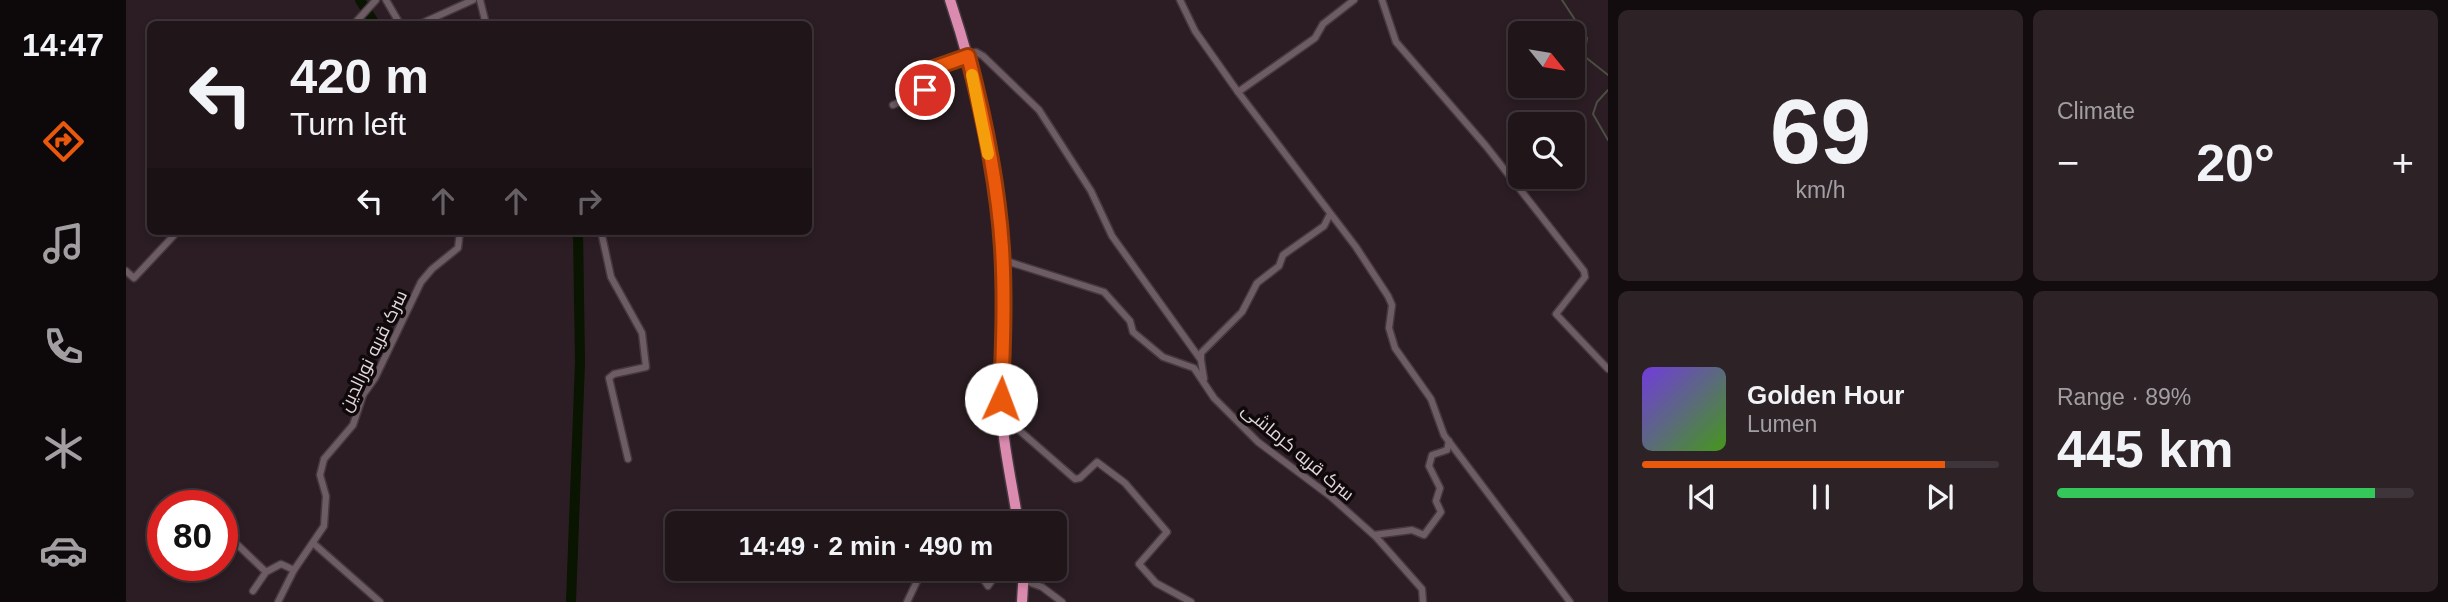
<!DOCTYPE html>
<html lang="en">
<head>
<meta charset="utf-8">
<style>
	:root { --surface:#20161a; --page:#2d2327; --text:#f1f3f6; --muted:#a29fa2; --line:#3d3539; --accent:#ea580c }
	body { margin:0; font-family:Arial,Cairo,sans-serif; background:var(--page); color:var(--text); height:100vh; display:flex; flex-direction:column; font-size:26px; white-space:nowrap }
	* { box-sizing:border-box; margin:0 }
	p { font-size:23px; color:var(--muted) }
	.icon { flex:none; width:38px; height:38px; fill:none; stroke:currentColor; stroke-width:2; stroke-linecap:round; stroke-linejoin:round }
	.map { position:relative; flex:1; overflow:hidden }
	.panel { display:flex; flex-direction:column; gap:10px; padding:10px; background:#120c0e; width:840px }
	.panel>* { flex:none }
	.hud { position:absolute; left:21px; top:21px; width:665px; height:214px; border-radius:10px; box-shadow:0 4px 10px #0003,0 0 0 2px var(--line); background:#20161a; color:var(--text); overflow:hidden }
	.needle { width:46px; rotate:120deg }
	.controls { position:absolute; left:1382px; top:21px; display:grid; gap:14px }
	.controls a { display:grid; place-items:center; width:77px; height:77px; border-radius:10px; background:var(--surface); box-shadow:0 4px 10px #0003,0 0 0 2px var(--line); font-size:35px }
	.speed { position:absolute; left:21px; top:490px; display:flex; gap:14px; font-size:35px; font-weight:700; text-align:center }
	.speed>* { display:grid; place-content:center; width:91px; height:91px; border-radius:50%; background:var(--surface); box-shadow:0 4px 10px #0003,0 0 0 2px var(--line); line-height:1 }
	.speed .limit { border:10px solid #d22; background:#fff; color:#111 }
	.pin { position:absolute; display:grid; place-items:center; width:60px; height:60px; color:#fff; margin:-30px; border:4px solid #fff; border-radius:50%; box-shadow:0 2px 7px #0007 }
	.me { position:absolute; width:77px; margin:-38px; rotate:2deg; stroke-linejoin:round; filter:drop-shadow(0 0 5px #0008) }
	.turn { display:flex; align-items:center; gap:24px; height:147px; padding:0 28px; font-size:32px }
	.turn .icon { width:91px; height:91px; stroke-width:2.5 }
	.turn b { display:block; font-size:49px; line-height:60px }
	.lanes { display:flex; align-items:center; height:66px; padding:0 28px; background:#0003; justify-content:center; gap:35px; direction:ltr }
	.lanes .off { opacity:.35 }
	.big { font-size:52px; font-weight:800; line-height:1.1 }
	.panel .card { flex:1; display:flex; flex-direction:column; justify-content:center; gap:10px; min-width:0; padding:0 24px; border-radius:10px; background:var(--page) }
	.panel .dial { align-items:center; gap:0 }
	.dial b { font-size:91px; line-height:1 }
	.song { display:flex; align-items:center; gap:21px }
	.cover { width:84px; height:84px; border-radius:10px; background:linear-gradient(135deg,hsl(260 70% 55%),hsl(100 70% 35%)) }
	.played { height:7px; border-radius:4px; background:linear-gradient(90deg,var(--accent) 85%,var(--line) 85%) }
	.keys { display:flex; justify-content:space-around; direction:ltr }
	.heat { display:flex; justify-content:space-between; align-items:center; font-size:38px; direction:ltr }
	.charge { height:10px; border-radius:5px; background:linear-gradient(90deg,#34c759 89%,var(--line) 0) }
	.panel .tiles { flex:1; display:grid; gap:10px; grid-template-columns:repeat(2,1fr) }
	.trip { position:absolute; left:539px; top:511px; width:402px; height:70px; border-radius:10px; background:var(--surface); box-shadow:0 4px 10px #0003,0 0 0 2px var(--line); font-weight:800; line-height:70px; text-align:center }
	main { display:flex; flex:1; min-height:0 }
	.tab-bar { display:flex; flex-direction:column; width:126px; justify-content:space-around; align-items:center; background:#0d090a; color:var(--muted) }
	.tab-bar .icon { width:49px; height:49px }
	.tab-bar .current { color:var(--accent) }
	.tab-bar b { font-size:32px; color:var(--text) }
	.map>svg:first-child { display:block }
	.lines { fill:none; stroke-linecap:round; stroke-linejoin:round }
	.stream { stroke:#4a4f43; stroke-width:2 }
	.river { stroke:#091401; stroke-width:10 }
	.minor-casing { stroke:#45393f; stroke-width:9 }
	.trunk-casing { stroke:#45393f; stroke-width:13 }
	.minor { stroke:#6e5c64; stroke-width:6 }
	.trunk { stroke:#dc8bb0; stroke-width:10 }
	.route-casing { stroke:#983908; stroke-width:18 }
	.route { stroke:#ea580c; stroke-width:12 }
	.slow { stroke:#f59e0b; stroke-width:12 }
	.labels { text-anchor:middle; dominant-baseline:central; stroke-width:7; stroke-linejoin:round; paint-order:stroke }
	.street-label { font-size:18px; fill:#e3d9dd; stroke:#10090c }
</style>
</head>
<body>
<main>
<nav class="tab-bar">
<b>14:47</b>
<svg class="icon current" aria-label="directions" viewBox="0 0 24 24"><path d="M12 3l9 9-9 9-9-9zM9 14v-3h6M13 9l2 2-2 2"/></svg>
<svg class="icon" aria-label="music" viewBox="0 0 24 24"><path d="M9 18V5l10-2v13"/><circle cx="6" cy="18" r="3"/><circle cx="16" cy="16" r="3"/></svg>
<svg class="icon" aria-label="phone" viewBox="0 0 24 24"><path d="M5 4h4l2 5-3 2q2 4 5 5l2-3 5 2v4C11 20 4 13 5 4z"/></svg>
<svg class="icon" aria-label="climate" viewBox="0 0 24 24"><path d="M12 3v18M4 7l16 10M4 17L20 7"/></svg>
<svg class="icon" aria-label="car" viewBox="0 0 24 24"><path d="M5 17H2v-5l4-1 3-4h7l3 4 3 1v5h-3M9 17h6M6 11h13"/><circle cx="7" cy="17" r="2"/><circle cx="17" cy="17" r="2"/></svg>
</nav>
<div class="map">
<svg width="1482" height="602" viewBox="0 0 1482 602">
	<rect width="100%" height="100%" fill="#2b1d23"/>
	<g class="lines">
		<g class="stream">
			<polyline points="1436,0 1461,38 1458,56 1482,75"/>
			<polyline points="1482,90 1471,102 1467,114 1482,140"/>
		</g>
		<g class="river">
			<polyline points="234,0 249,24"/>
			<polyline points="445,602 454,362 452,231"/>
		</g>
		<defs>
			<g id="minor">
				<polyline points="260,0 274,24"/>
				<polyline points="354,0 360,24"/>
				<polyline points="1054,0 1069,31 1112,92 1230,247 1262,296 1266,305 1263,328 1269,348 1305,399 1318,435 1444,602"/>
				<polyline points="1256,0 1270,42 1360,146 1458,271 1459,277 1430,314 1482,369"/>
				<polyline points="228,24 250,0"/>
				<polyline points="294,24 347,0"/>
				<polyline points="1112,92 1189,38 1197,24 1228,0"/>
				<polyline points="767,105 799,91 808,68 850,52 857,56 913,110 965,191 986,236 1075,360 1078,379"/>
				<polyline points="475,231 485,277 516,333 520,367 488,374 483,378 502,459"/>
				<polyline points="877,260 978,292 1004,321 1007,332 1037,357 1068,368 1088,398 1132,442 1204,496 1250,537 1296,589 1297,602"/>
				<polyline points="0,271 8,278 52,231"/>
				<polyline points="1075,359 1075,353 1116,312 1131,283 1153,266 1157,255 1198,226 1204,214"/>
				<polyline points="878,417 949,479 954,478 971,462 999,483 1041,532 1013,564 1030,583 1065,602"/>
				<polyline points="96,530 140,572"/>
				<polyline points="1248,535 1286,530 1298,535 1315,512 1310,501 1314,488 1303,466 1306,455 1321,450 1323,441"/>
				<polyline points="34,541 37,537"/>
				<polyline points="187,543 254,602"/>
				<polyline points="897,580 916,587 936,602"/>
				<polyline points="127,591 140,572 155,564 168,570"/>
				<polyline points="152,602 168,570 198,526 200,496 194,475 198,459 227,425 237,395 249,378 295,282 306,269 332,248 334,231"/>
				<polyline points="781,602 793,577 851,570 862,586 874,569"/>
			</g>
			<g id="trunk">
				<path d="M824,0C850,78 869,163 876,246C880,296 875,346 875,396C875,438 886,482 892,523"/>
				<polyline points="896,602 898,569"/>
			</g>
		</defs>
		<use href="#minor" class="minor-casing"/>
		<use href="#trunk" class="trunk-casing"/>
		<use href="#minor" class="minor"/>
		<use href="#trunk" class="trunk"/>
	</g>
	<g class="lines">
		<defs>
			<path id="route" d="M799,90L808,68L842,56C858,117 872,185 876,248C879,298 877,348 875,399"/>
		</defs>
		<use href="#route" class="route-casing"/>
		<use href="#route" class="route"/>
		<polyline class="slow" points="846,75 862,154"/>
	</g>
	<g class="labels">
		<g class="street-label">
			<text transform="translate(247 351) rotate(-64)">سرک قریه نورالدین</text>
			<text transform="translate(1172 452) rotate(40)">سرک قریه کرماشی</text>
		</g>
	</g>
</svg>
<div class="controls">
<a><svg class="needle" viewBox="-14 -14 28 28"><path d="M0-13l5 13h-10z" fill="#e53935"/><path d="M0 13l5-13h-10z" fill="#a29fa2"/></svg></a>
<a><svg class="icon" aria-label="search" viewBox="0 0 24 24"><circle cx="10" cy="10" r="6"/><path d="M15 15l6 6"/></svg></a>
</div>
<div class="speed"><div class="limit">80</div></div>
<div class="pin" style="left:799px;top:90px;background:#d93025"><svg class="icon" aria-label="arrive" viewBox="0 0 24 24"><path d="M6 21V4h12l-3 4 3 4H6"/></svg></div>
<svg class="me" style="left:875px;top:399px" viewBox="-20 -20 40 40"><circle r="19" fill="#fff"/><path d="M0-13L10 11 0 6-10 11z" fill="#ea580c"/></svg>
<div class="trip">14:49 · 2 min · 490 m</div>
<div class="hud">
<div class="turn"><svg class="icon" aria-label="left" viewBox="0 0 24 24"><path d="M17 20v-9H6M10 6l-5 5 5 5"/></svg><div><b>420 m</b>Turn left</div></div>
<div class="lanes"><svg class="icon" aria-label="left" viewBox="0 0 24 24"><path d="M17 20v-9H6M10 6l-5 5 5 5"/></svg><svg class="icon off" aria-label="ahead" viewBox="0 0 24 24"><path d="M12 20V5M6 11l6-6 6 6"/></svg><svg class="icon off" aria-label="ahead" viewBox="0 0 24 24"><path d="M12 20V5M6 11l6-6 6 6"/></svg><svg class="icon off" aria-label="right" viewBox="0 0 24 24"><path d="M7 20v-9h11M14 6l5 5-5 5"/></svg></div>
</div>
</div>
<section class="panel">
<div class="tiles">
<div class="card dial"><b>69</b><p>km/h</p></div>
<div class="card"><p>Climate</p>
<div class="heat"><a>−</a><b class="big">20°</b><a>+</a></div>
</div>
<div class="card">
<div class="song"><i class="cover"></i><div><b>Golden Hour</b><p>Lumen</p></div></div>
<div class="played"></div>
<div class="keys"><svg class="icon" aria-label="previous" viewBox="0 0 24 24"><path d="M18 5L8 12l10 7zM5 5v14"/></svg><svg class="icon" aria-label="pause" viewBox="0 0 24 24"><path d="M8 5v14M16 5v14"/></svg><svg class="icon" aria-label="next" viewBox="0 0 24 24"><path d="M6 5l10 7-10 7zM19 5v14"/></svg></div>
</div>
<div class="card"><p>Range · 89%</p><b class="big">445 km</b><div class="charge"></div></div>
</div>
</section>
</main>
</body>
</html>
